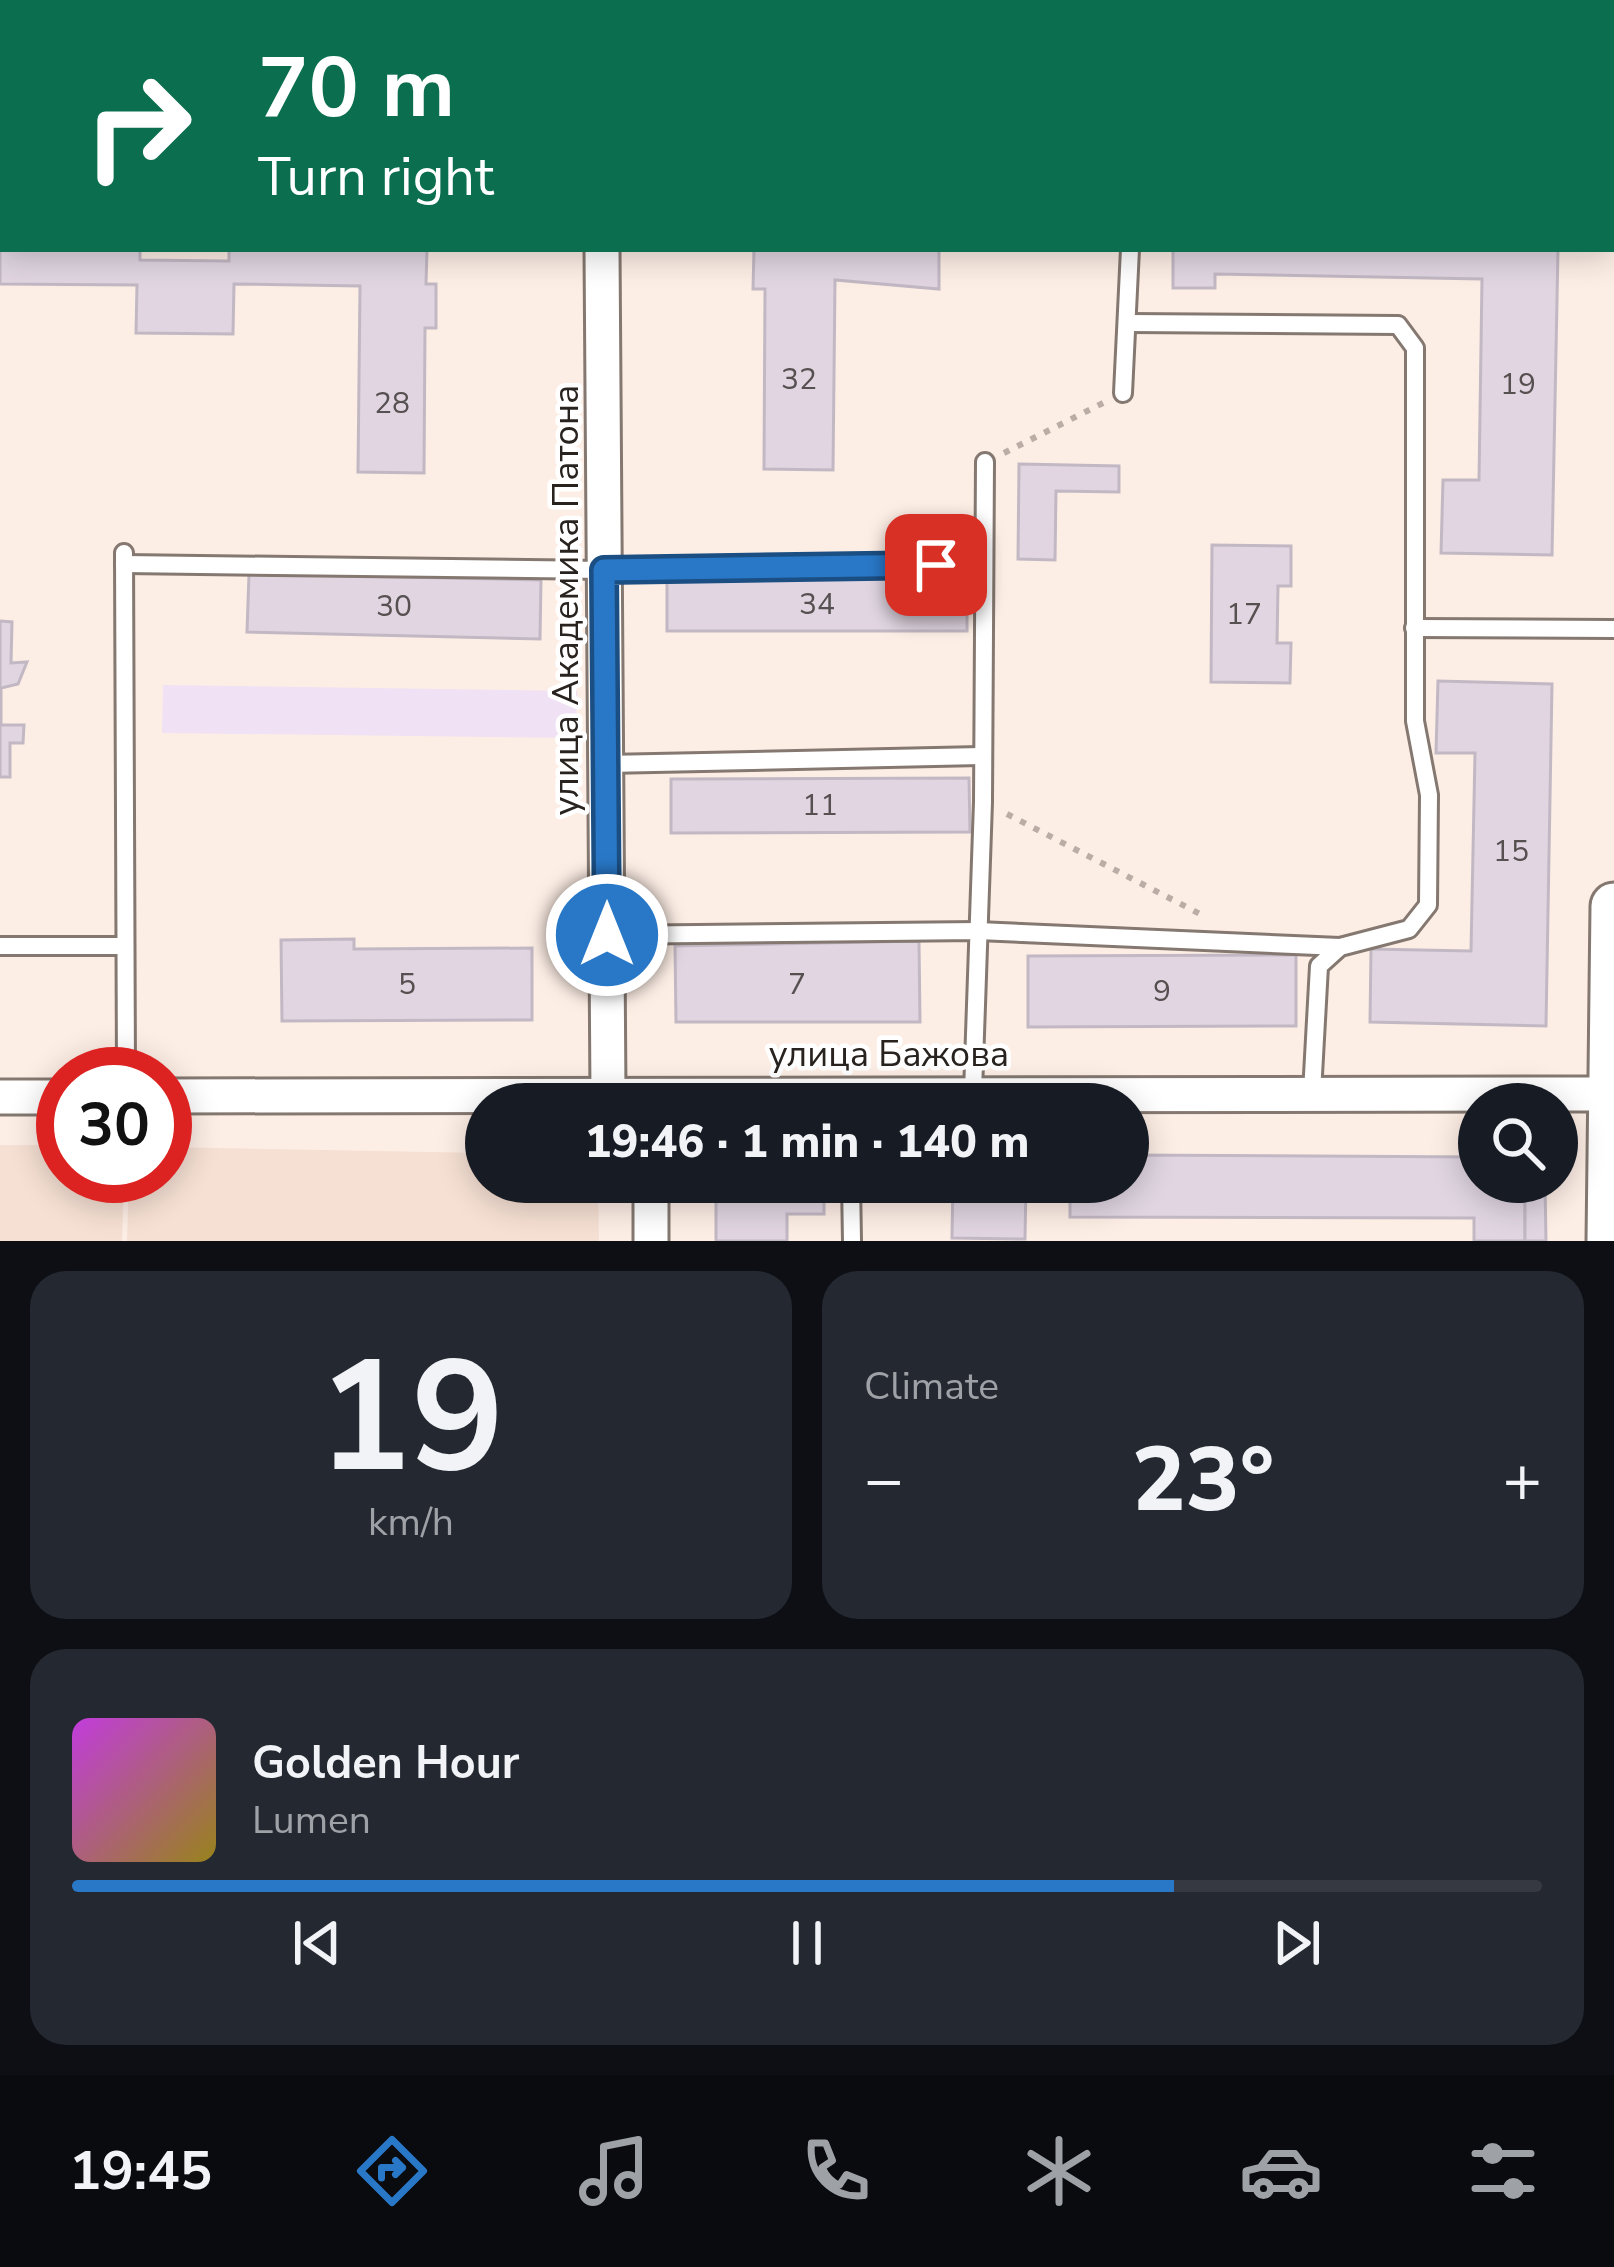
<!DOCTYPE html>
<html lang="en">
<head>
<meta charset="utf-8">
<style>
	:root { --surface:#171b24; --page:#242831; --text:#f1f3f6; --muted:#9ea1a6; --line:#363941; --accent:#2978c8 }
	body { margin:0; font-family:"Nunito Sans",sans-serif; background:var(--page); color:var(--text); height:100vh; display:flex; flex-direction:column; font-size:45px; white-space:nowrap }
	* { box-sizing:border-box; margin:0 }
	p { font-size:39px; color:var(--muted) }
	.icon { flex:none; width:66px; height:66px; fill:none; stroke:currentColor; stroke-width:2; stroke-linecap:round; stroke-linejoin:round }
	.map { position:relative; height:1241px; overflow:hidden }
	.drawer { display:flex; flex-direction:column; gap:30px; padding:30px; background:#0d0f14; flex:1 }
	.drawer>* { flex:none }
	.top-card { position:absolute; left:0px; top:0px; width:1614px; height:252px; box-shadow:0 6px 30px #0003; background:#0b6e4f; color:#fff; overflow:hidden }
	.buttons { position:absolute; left:1458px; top:1083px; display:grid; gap:24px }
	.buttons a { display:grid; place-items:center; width:120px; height:120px; border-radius:50%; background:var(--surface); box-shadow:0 6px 30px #0003; font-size:60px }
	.speed { position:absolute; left:36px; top:1047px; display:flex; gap:24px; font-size:60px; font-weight:700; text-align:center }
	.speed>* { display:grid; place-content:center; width:156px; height:156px; border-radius:50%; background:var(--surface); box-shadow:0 6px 30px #0003; line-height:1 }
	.speed .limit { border:18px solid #d22; background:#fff; color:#111 }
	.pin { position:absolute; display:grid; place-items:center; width:102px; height:102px; color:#fff; margin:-51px; border-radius:24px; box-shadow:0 6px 18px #0006 }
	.me { position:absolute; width:132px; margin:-66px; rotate:0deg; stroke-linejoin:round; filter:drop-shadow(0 0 9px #0008) }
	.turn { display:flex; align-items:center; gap:42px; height:252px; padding:0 60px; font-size:54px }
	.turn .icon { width:156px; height:156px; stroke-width:2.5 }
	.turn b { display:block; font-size:84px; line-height:102px }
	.big { font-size:90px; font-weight:800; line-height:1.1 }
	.drawer .card { flex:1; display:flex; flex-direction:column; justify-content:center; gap:18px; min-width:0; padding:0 42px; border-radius:36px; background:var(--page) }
	.drawer .dial { align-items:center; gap:0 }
	.dial b { font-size:156px; line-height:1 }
	.song { display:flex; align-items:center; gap:36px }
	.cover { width:144px; height:144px; border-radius:18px; background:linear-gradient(135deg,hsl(290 70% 55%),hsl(50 70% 35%)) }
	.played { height:12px; border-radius:6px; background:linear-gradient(90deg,var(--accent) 75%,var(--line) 75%) }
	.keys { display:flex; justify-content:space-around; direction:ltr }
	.heat { display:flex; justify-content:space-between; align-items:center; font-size:66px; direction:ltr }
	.drawer .tiles { flex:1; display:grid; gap:30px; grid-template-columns:1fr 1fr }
	.card:last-child { grid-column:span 2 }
	.trip { position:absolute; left:465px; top:1083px; width:684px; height:120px; border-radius:60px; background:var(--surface); box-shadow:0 6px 30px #0003; font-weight:800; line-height:120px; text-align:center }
	.menu { display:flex; height:192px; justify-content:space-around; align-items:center; background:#090b0e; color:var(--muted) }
	.menu .icon { width:84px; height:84px }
	.menu .active { color:var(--accent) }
	.menu b { font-size:54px; color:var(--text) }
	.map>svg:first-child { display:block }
	.built { fill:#f6e0d3 }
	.industrial { fill:#f0e1f5 }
	.green { fill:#f6caad }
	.building { fill:#e0d5e1; stroke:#c2b8c4; stroke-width:3 }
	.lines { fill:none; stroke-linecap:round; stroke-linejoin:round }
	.lane-casing { stroke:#847870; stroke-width:22 }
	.street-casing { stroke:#847870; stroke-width:39 }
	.secondary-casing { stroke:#847870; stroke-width:51 }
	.path { stroke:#b9ada6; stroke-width:6; stroke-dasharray:6 9; stroke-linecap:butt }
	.lane { stroke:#fff; stroke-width:16 }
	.street { stroke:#fff; stroke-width:33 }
	.secondary { stroke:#fff; stroke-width:45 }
	.route-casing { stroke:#1b4e82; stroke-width:30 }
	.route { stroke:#2978c8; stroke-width:21 }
	.labels { text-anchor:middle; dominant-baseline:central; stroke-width:9; stroke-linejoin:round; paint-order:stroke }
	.number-label { font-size:30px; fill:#565050 }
	.street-label { font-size:36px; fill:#28231f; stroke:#fff }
</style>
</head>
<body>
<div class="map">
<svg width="1614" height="1241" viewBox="0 0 1614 1241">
	<rect width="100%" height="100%" fill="#fdeee5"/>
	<g class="built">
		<polygon points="0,1145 63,1145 63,1176 124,1176 122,1241 0,1241"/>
		<polygon points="165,1147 486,1153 486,1182 598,1182 599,1241 127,1241 129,1176 165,1176"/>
	</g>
	<polygon class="industrial" points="163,685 577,691 576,738 162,733"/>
	<polygon class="green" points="0,0 340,0 3,3 3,17"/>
	<g class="building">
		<rect x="427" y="0" width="268" height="3"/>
		<rect x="738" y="0" width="244" height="3"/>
		<polygon points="1340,0 1513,0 1509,3"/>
		<polygon points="0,213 3,249 140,249 140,260 229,261 229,249 427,249 426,284 436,284 436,328 425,328 424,473 358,472 360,286 234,284 233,334 136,333 137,285 0,284"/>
		<polygon points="754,249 939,249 939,289 835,280 833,470 764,469 765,289 753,289"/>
		<polygon points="1173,249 1558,249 1552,555 1441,553 1443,480 1479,480 1482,279 1215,274 1215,288 1173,288"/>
		<polygon points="1019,464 1119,466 1119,492 1056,491 1055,560 1018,559"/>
		<polygon points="1212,545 1291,546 1291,586 1278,586 1277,643 1291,643 1290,683 1211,682"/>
		<polygon points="249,574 541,580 540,639 247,632"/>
		<polygon points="967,576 967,631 667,631 667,577"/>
		<polygon points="0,621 12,622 11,663 27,662 18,684 1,688 1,725 24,725 23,743 10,743 10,777 0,777"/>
		<polygon points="1438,681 1552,684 1546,1026 1370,1022 1371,949 1471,951 1475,753 1436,753"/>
		<polygon points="969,778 970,832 671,833 671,779"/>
		<polygon points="354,939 354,949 532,948 532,1020 282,1021 281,940"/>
		<polygon points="919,941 920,1022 676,1022 675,946"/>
		<polygon points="1296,955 1296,1026 1028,1027 1028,956"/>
		<polygon points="1128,1155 1479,1157 1479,1182 1525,1182 1525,1241 1474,1241 1474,1218 1070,1217 1070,1182 1128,1182"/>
		<polygon points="716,1182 824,1182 824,1214 787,1214 787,1241 716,1241"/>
		<polygon points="953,1182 1026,1182 1025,1239 952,1238"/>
		<polygon points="1525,1182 1545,1182 1546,1241 1525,1241"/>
	</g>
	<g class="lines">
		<defs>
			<g id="lane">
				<polyline points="1329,0 1329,3"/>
				<polyline points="1022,3 1022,0"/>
				<polyline points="1128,323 1398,325 1415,348 1415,721 1429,795 1428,905 1409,929 1340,947 1319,966 1312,1093"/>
				<polyline points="1123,393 1130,249"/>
				<polyline points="124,553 126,1074"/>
				<polyline points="124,564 604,570 983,564"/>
				<polyline points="1414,628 1614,629"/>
				<polyline points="606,764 981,756"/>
				<polyline points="607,935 978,931 1340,947"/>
				<polyline points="0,946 125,946"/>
				<polyline points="973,1092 983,802 985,462"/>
				<polyline points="851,1182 852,1241"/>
			</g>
			<g id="street">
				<polyline points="0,43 3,43"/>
				<polyline points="1611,93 1614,95"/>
				<polyline points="1611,124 1614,121"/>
				<polyline points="0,180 3,180"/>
				<polyline points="602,249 608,1094"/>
				<polyline points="165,1096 1614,1094"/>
				<polyline points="0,1097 63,1097"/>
				<polyline points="651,1182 651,1241"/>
			</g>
			<polyline id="secondary" points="1610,1241 1614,906"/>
		</defs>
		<use href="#lane" class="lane-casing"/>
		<use href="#street" class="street-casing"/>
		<use href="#secondary" class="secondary-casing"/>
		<g class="path">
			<polyline points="297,0 299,3"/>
			<polyline points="0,110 3,110"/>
			<polyline points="1004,453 1105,402"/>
			<polyline points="1007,814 1204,916"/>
		</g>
		<use href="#lane" class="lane"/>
		<use href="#street" class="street"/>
		<use href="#secondary" class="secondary"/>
	</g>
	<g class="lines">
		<defs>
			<polyline id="route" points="607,935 604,570 936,565"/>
		</defs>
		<use href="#route" class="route-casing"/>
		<use href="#route" class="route"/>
	</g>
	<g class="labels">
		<g class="number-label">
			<text x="799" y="379">32</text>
			<text x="1518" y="384">19</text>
			<text x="392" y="403">28</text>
			<text x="817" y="604">34</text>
			<text x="394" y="606">30</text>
			<text x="1244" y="614">17</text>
			<text x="820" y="805">11</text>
			<text x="1511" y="851">15</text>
			<text x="407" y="984">5</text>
			<text x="797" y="984">7</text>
			<text x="1162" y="991">9</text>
		</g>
		<g class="street-label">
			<text transform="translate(566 600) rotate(-90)">улица Академика Патона</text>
			<text x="889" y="1054">улица Бажова</text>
		</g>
	</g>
</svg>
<div class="buttons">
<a><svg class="icon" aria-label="search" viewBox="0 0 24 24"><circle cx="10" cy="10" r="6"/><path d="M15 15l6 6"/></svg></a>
</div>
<div class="speed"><div class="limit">30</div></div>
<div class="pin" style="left:936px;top:565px;background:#d93025"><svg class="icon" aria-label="arrive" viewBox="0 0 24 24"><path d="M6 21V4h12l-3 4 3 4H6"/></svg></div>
<svg class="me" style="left:607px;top:935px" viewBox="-20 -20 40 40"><circle r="17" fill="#2978c8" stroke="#fff" stroke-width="3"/><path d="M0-11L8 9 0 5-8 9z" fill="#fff"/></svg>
<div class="trip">19:46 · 1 min · 140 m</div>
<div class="top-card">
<div class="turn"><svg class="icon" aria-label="right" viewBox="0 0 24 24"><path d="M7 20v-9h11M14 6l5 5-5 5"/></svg><div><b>70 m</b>Turn right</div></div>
</div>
</div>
<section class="drawer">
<div class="tiles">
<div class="card dial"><b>19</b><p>km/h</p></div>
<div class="card"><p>Climate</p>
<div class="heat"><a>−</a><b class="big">23°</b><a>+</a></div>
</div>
<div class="card">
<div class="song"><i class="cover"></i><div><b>Golden Hour</b><p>Lumen</p></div></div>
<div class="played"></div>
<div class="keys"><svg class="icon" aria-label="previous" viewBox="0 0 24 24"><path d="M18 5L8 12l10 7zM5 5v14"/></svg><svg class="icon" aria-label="pause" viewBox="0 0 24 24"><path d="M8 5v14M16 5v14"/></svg><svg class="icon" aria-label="next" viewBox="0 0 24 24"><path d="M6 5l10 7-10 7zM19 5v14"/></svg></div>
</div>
</div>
</section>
<nav class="menu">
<b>19:45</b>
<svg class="icon active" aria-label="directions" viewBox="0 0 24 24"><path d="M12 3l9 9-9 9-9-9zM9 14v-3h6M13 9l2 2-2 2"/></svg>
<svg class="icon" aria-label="music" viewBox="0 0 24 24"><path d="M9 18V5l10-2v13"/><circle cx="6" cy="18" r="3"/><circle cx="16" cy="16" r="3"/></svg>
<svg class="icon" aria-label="phone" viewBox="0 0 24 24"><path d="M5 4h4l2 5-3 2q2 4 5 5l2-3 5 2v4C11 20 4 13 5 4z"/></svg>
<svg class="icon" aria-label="climate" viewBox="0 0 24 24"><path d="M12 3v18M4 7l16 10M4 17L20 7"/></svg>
<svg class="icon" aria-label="car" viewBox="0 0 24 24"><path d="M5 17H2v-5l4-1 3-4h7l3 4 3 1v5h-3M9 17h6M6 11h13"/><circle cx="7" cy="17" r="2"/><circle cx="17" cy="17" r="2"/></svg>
<svg class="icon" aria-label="filters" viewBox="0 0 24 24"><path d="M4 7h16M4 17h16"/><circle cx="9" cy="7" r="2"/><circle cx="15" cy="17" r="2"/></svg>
</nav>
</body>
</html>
